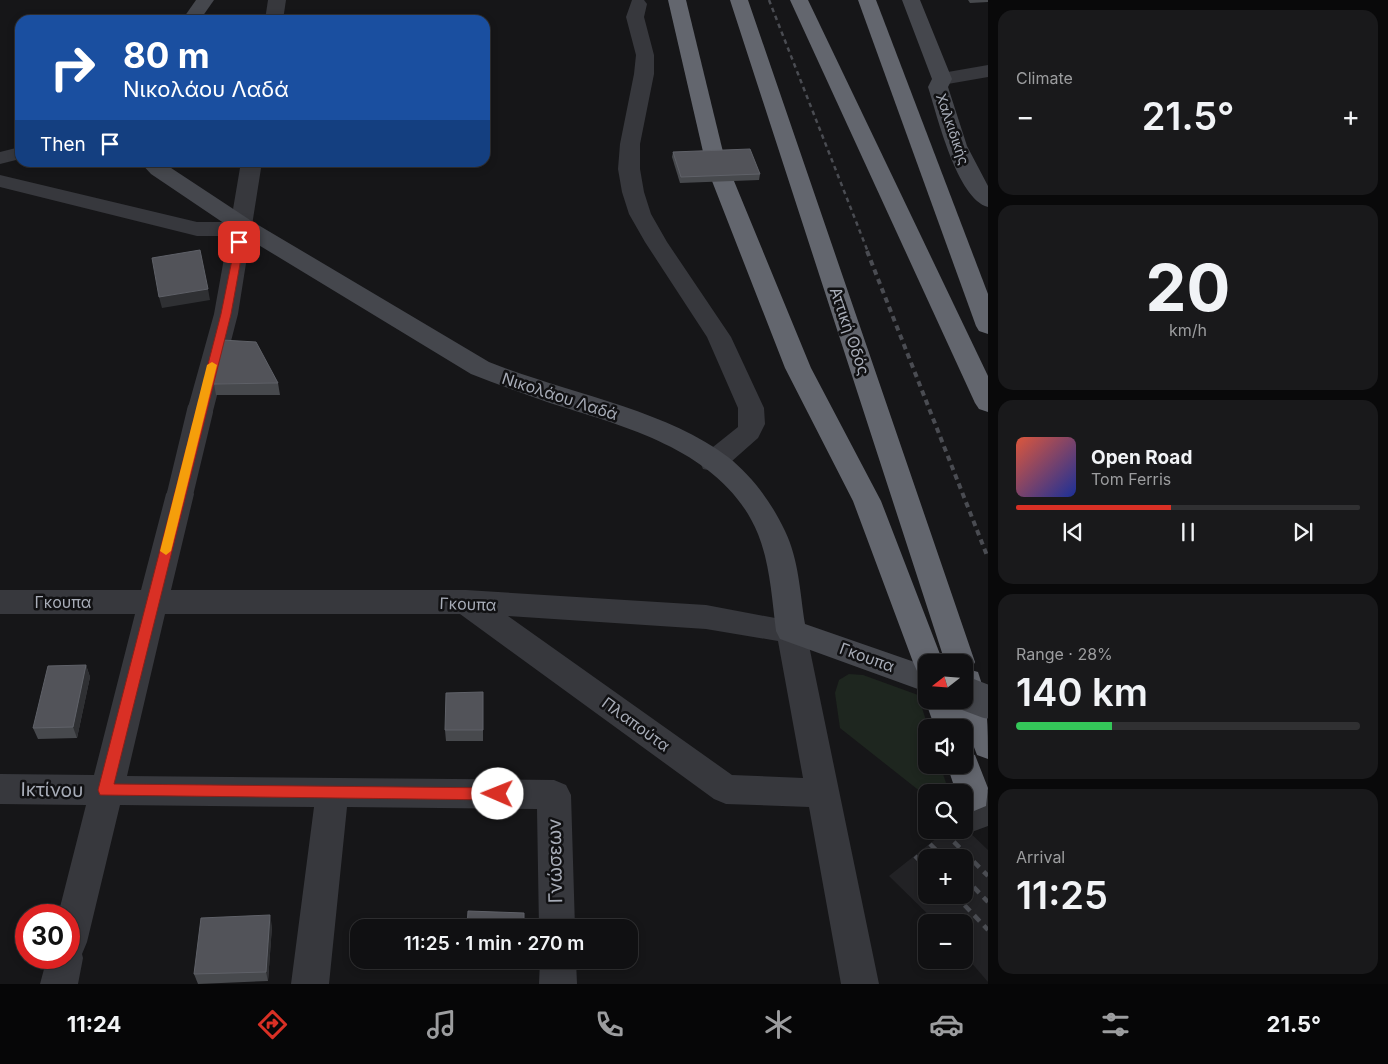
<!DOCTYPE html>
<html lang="en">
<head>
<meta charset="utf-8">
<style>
	:root { --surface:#101012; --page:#19191b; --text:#f1f3f6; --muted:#9c9d9f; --line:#303032; --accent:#d93025 }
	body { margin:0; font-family:Inter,sans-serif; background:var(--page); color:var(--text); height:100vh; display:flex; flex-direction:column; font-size:19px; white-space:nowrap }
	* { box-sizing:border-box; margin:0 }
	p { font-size:16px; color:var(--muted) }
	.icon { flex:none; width:28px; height:28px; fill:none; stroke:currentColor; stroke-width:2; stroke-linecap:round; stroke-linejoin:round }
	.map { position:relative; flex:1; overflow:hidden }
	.sheet { display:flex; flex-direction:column; gap:10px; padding:10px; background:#09090a; width:400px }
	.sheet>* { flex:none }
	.hud { position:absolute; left:15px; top:15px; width:475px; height:152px; border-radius:15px; box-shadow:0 2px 8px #0003,0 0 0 1px var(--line); background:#1a4fa0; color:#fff; overflow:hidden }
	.needle { width:32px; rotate:253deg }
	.buttons { position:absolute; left:918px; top:654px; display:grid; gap:10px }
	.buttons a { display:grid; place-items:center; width:55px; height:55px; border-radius:10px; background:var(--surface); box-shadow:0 2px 8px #0003,0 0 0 1px var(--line); font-size:25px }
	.speed { position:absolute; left:15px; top:904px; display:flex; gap:10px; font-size:25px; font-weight:700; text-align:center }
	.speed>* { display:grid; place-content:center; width:65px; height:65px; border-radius:50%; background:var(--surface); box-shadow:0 2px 8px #0003,0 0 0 1px var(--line); line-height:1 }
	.speed .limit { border:8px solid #d22; background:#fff; color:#111 }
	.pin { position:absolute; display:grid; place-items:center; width:42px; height:42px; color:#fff; margin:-21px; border-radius:10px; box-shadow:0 2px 8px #0006 }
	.me { position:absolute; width:55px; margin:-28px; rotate:271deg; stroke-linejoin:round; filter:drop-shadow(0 0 4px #0008) }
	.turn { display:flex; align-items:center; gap:18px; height:105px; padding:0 25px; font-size:22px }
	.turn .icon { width:65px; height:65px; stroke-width:2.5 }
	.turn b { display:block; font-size:35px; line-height:42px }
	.then { display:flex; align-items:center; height:48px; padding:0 25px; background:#0003; gap:10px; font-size:19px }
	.big { font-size:38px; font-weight:600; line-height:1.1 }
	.sheet .tile { flex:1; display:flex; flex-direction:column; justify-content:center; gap:8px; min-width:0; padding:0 18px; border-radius:15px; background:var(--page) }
	.sheet .dial { align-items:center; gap:0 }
	.dial b { font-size:65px; line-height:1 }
	.song { display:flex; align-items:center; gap:15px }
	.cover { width:60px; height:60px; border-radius:8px; background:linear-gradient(135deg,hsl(10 70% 55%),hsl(230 70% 35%)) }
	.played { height:5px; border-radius:2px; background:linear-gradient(90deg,var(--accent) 45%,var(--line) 45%) }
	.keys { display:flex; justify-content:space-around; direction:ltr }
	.heat { display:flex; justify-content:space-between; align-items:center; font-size:28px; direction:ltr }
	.charge { height:8px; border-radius:4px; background:linear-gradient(90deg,#34c759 28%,var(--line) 0) }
	.trip { position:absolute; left:350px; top:919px; width:288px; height:50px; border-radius:15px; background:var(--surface); box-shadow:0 2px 8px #0003,0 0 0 1px var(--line); font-weight:600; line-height:50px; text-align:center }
	.tab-bar { display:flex; height:80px; justify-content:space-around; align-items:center; background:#060607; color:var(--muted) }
	.tab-bar .icon { width:35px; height:35px }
	.tab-bar .selected { color:var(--accent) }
	.tab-bar b { font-size:22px; color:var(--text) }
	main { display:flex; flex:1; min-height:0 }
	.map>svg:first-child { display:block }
	.built { fill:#222225; fill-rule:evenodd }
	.green { fill:#1e261f }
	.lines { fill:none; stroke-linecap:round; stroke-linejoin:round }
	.highway-tunnel { stroke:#333438; stroke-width:33; stroke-dasharray:33 16; stroke-linecap:butt }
	.street { fill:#37383d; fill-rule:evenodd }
	.secondary { fill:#45474d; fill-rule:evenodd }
	.highway { fill:#63666e; fill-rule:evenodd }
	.rail-far2 { stroke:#4a4c52; stroke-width:2.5; stroke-dasharray:4.5 4; stroke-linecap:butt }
	.rail-far1 { stroke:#4a4c52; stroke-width:4; stroke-dasharray:5.5 4.5; stroke-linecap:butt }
	.rail { stroke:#4a4c52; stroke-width:4.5; stroke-dasharray:8 6; stroke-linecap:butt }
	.street-bridge { stroke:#37383d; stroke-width:26 }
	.secondary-bridge { stroke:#45474d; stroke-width:33 }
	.wall { fill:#47494d }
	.shaded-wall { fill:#2f3033 }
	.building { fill:#525359; stroke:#5f6168 }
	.route { fill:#d93025; stroke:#8d1f18 }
	.slow { fill:#f59e0b }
	.labels { text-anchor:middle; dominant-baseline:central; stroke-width:5; stroke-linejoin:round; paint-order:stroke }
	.far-street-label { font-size:14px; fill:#a8adb8; stroke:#111113 }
	.street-label { font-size:16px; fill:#a8adb8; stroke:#111113 }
	.near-street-label { font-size:19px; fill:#a8adb8; stroke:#111113 }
</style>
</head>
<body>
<main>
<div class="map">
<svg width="988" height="984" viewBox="0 0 988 984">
	<rect width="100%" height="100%" fill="#161618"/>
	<path class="built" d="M964,827L988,850V982L964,954V922H936L889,876L947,830H964ZM926,858H964V895H926Z"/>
	<polygon class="green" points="849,674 863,675 918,695 928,727 926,728 926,765 940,765 949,792 926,792 926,796 840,728 835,693 839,680"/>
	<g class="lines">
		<polyline class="highway-tunnel" points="974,796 988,835"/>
		<g class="street">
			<polygon points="268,0 286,0 283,20 265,20"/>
			<polygon points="632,0 644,0 647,4 644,17 654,55 654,74 640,144 640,169 644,192 651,214 667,242 731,337 764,408 765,424 758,438 723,469 713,471 703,469 700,462 703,455 738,427 738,408 707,337 645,242 629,214 622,192 618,169 620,144 634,74 636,55 626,17"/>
			<polygon points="988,65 988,77 942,85 935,83 932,79 935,75 942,73"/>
			<polygon points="20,147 20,159 0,164 0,152"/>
			<polygon points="241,162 262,162 238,314 213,411 209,417 200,420 191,417 187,411 214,314 228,236 197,236 0,187 0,175 197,222 227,222 231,221"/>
			<path d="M180,484L190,487L194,494L171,590H466L706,605L802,623L806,631L879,984H841L809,807L726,804L714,799L460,614H165L127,776L554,780L566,785L571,795L575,928H539L537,809L347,807L329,984H291L314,807L120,805L87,942L82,954L83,958L78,984H40L47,958H69V915H58L86,805L0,804V774L94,775L135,614H0V590H141L166,494L170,487ZM508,616L706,629L778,641L803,778L732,775Z"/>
			<polygon points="540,960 576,960 577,984 539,984"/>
		</g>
		<g class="secondary">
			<polygon points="196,0 214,0 200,20 182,20"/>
			<path d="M902,0H920L952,79L948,87L967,146L988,186V207C957,199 937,115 928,87L932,79Z"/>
			<path d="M140,162H162L250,220L489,362C563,392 665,409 728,457C752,476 772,503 785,531C799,560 800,593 805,624L926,666V692L780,639L776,631C772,599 770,564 758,534C724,451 626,427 550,403C523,394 497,384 471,374L234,230L151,174Z"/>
		</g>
		<g class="highway">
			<polygon points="668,0 686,0 724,156 721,160 714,162 707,160 704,156"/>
			<path d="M730,0H748L975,662L971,670L978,672C988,699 988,729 988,759L977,755L967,729L964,735V728H935L925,700L926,698V700H957L961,713L957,700H964V662H945Z"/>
			<polygon points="790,0 808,0 988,376 988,412 979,409 975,403"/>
			<polygon points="858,0 876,0 988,294 988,334 979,331 976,326"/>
			<polygon points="723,175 731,176 734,181 811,368 881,501 943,662 926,662 926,674 917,671 913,662 853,501 785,368 712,181 715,176"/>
			<polygon points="964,751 975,755 988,788 986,806 974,811 964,807 964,792 956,792 947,765 964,765"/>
		</g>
		<polyline class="rail-far2" points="769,0 868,252"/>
		<polyline class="rail-far1" points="867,251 988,558"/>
		<g class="rail">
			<polyline points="944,832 988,876"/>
			<polyline points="930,844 944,858"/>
			<polyline points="915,856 926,867"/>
			<polyline points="964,877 988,902"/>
			<polyline points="955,895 988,930"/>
		</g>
		<polyline class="street-bridge" points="180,494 200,411"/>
		<polyline class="secondary-bridge" points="964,693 988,702"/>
	</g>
	<g class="wall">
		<polygon points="968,0 988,0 988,2 970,3"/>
		<polygon points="673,152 760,174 759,180 680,183 672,157"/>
		<polygon points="278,383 280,395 216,395 214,384"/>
		<polygon points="86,665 90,677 77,738 38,739 33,728"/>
		<polygon points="483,692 483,741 446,741 445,730"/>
		<polygon points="272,926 268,981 198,984 194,974"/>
		<polygon points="464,960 522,960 522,970 465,967"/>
	</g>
	<g class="shaded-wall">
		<polygon points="208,289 210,300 162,308 159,297"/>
		<polygon points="86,665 90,677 77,738 73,727"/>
		<polygon points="270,915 272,926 268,981 266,972"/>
	</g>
	<g class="building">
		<polygon points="750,149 760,174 681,177 673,152"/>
		<polygon points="200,250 208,289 159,297 152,258"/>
		<polygon points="222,340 256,342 278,383 214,384"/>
		<polygon points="86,665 73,727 33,728 48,666"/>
		<polygon points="483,692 483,730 445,730 446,693"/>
		<polygon points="468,911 524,913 524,928 467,928"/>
		<polygon points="270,915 266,972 194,974 201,918"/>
	</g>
	<polygon class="route" points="236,240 244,242 231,314 114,784 498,788 503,790 505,794 503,799 498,800 100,795 98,790 221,314"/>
	<polygon class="slow" points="212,362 217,365 171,551 166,555 160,551 207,365"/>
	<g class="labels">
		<g class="far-street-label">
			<text transform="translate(953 129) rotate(71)">Χαλκιδικής</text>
		</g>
		<g class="street-label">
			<text transform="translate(850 331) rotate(71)">Αττική Οδός</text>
			<text transform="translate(560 396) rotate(18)">Νικολάου Λαδά</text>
			<text x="63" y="602">Γκουπα</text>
			<text transform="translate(468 604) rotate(2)">Γκουπα</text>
			<text transform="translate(867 657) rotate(20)">Γκουπα</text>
			<text transform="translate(636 724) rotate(36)">Πλαπούτα</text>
		</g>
		<g class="near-street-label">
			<text transform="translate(52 790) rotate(1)">Ικτίνου</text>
			<text transform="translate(555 861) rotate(-91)">Γνώσεων</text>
		</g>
	</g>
</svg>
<div class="buttons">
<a><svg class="needle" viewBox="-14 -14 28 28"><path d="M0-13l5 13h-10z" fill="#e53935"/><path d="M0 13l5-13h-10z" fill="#9c9d9f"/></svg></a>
<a><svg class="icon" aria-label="sound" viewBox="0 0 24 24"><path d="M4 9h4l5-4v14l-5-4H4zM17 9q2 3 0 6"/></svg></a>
<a><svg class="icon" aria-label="search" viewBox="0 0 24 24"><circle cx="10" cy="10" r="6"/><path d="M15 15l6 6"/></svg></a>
<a>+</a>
<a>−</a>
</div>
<div class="speed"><div class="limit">30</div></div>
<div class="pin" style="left:239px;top:242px;background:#d93025"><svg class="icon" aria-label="arrive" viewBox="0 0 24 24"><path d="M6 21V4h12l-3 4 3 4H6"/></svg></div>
<svg class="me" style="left:498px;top:794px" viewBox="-20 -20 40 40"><circle r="19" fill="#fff"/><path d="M0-13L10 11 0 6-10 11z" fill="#d93025"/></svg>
<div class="trip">11:25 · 1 min · 270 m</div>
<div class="hud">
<div class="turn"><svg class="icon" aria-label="right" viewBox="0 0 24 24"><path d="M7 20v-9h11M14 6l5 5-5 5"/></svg><div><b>80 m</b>Νικολάου Λαδά</div></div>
<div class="then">Then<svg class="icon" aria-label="arrive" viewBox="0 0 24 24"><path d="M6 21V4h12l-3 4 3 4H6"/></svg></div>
</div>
</div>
<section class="sheet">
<div class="tile"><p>Climate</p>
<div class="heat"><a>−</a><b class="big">21.5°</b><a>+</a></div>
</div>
<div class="tile dial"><b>20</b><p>km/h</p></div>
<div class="tile">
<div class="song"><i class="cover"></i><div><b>Open Road</b><p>Tom Ferris</p></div></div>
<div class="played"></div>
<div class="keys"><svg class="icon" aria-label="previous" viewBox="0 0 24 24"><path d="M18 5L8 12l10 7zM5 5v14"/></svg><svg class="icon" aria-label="pause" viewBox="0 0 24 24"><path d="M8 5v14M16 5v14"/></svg><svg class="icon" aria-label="next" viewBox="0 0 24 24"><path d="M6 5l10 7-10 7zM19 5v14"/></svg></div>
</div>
<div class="tile"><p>Range · 28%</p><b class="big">140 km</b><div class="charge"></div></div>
<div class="tile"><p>Arrival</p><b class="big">11:25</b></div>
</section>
</main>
<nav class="tab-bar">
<b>11:24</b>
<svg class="icon selected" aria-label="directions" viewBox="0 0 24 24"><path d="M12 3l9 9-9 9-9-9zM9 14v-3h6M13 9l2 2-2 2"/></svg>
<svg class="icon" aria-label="music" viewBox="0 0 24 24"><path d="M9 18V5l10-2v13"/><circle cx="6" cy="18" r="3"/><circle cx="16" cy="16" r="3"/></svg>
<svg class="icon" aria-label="phone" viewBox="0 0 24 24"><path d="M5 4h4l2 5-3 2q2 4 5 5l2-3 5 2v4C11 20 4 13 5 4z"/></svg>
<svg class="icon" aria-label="climate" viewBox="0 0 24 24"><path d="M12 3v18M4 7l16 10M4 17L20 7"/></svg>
<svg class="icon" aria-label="car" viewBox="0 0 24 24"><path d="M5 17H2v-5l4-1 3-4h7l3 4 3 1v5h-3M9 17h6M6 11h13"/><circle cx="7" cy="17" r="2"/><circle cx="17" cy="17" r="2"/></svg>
<svg class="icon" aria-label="filters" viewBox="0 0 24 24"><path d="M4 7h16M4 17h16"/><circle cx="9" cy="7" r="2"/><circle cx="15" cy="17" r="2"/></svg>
<b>21.5°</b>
</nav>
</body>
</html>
